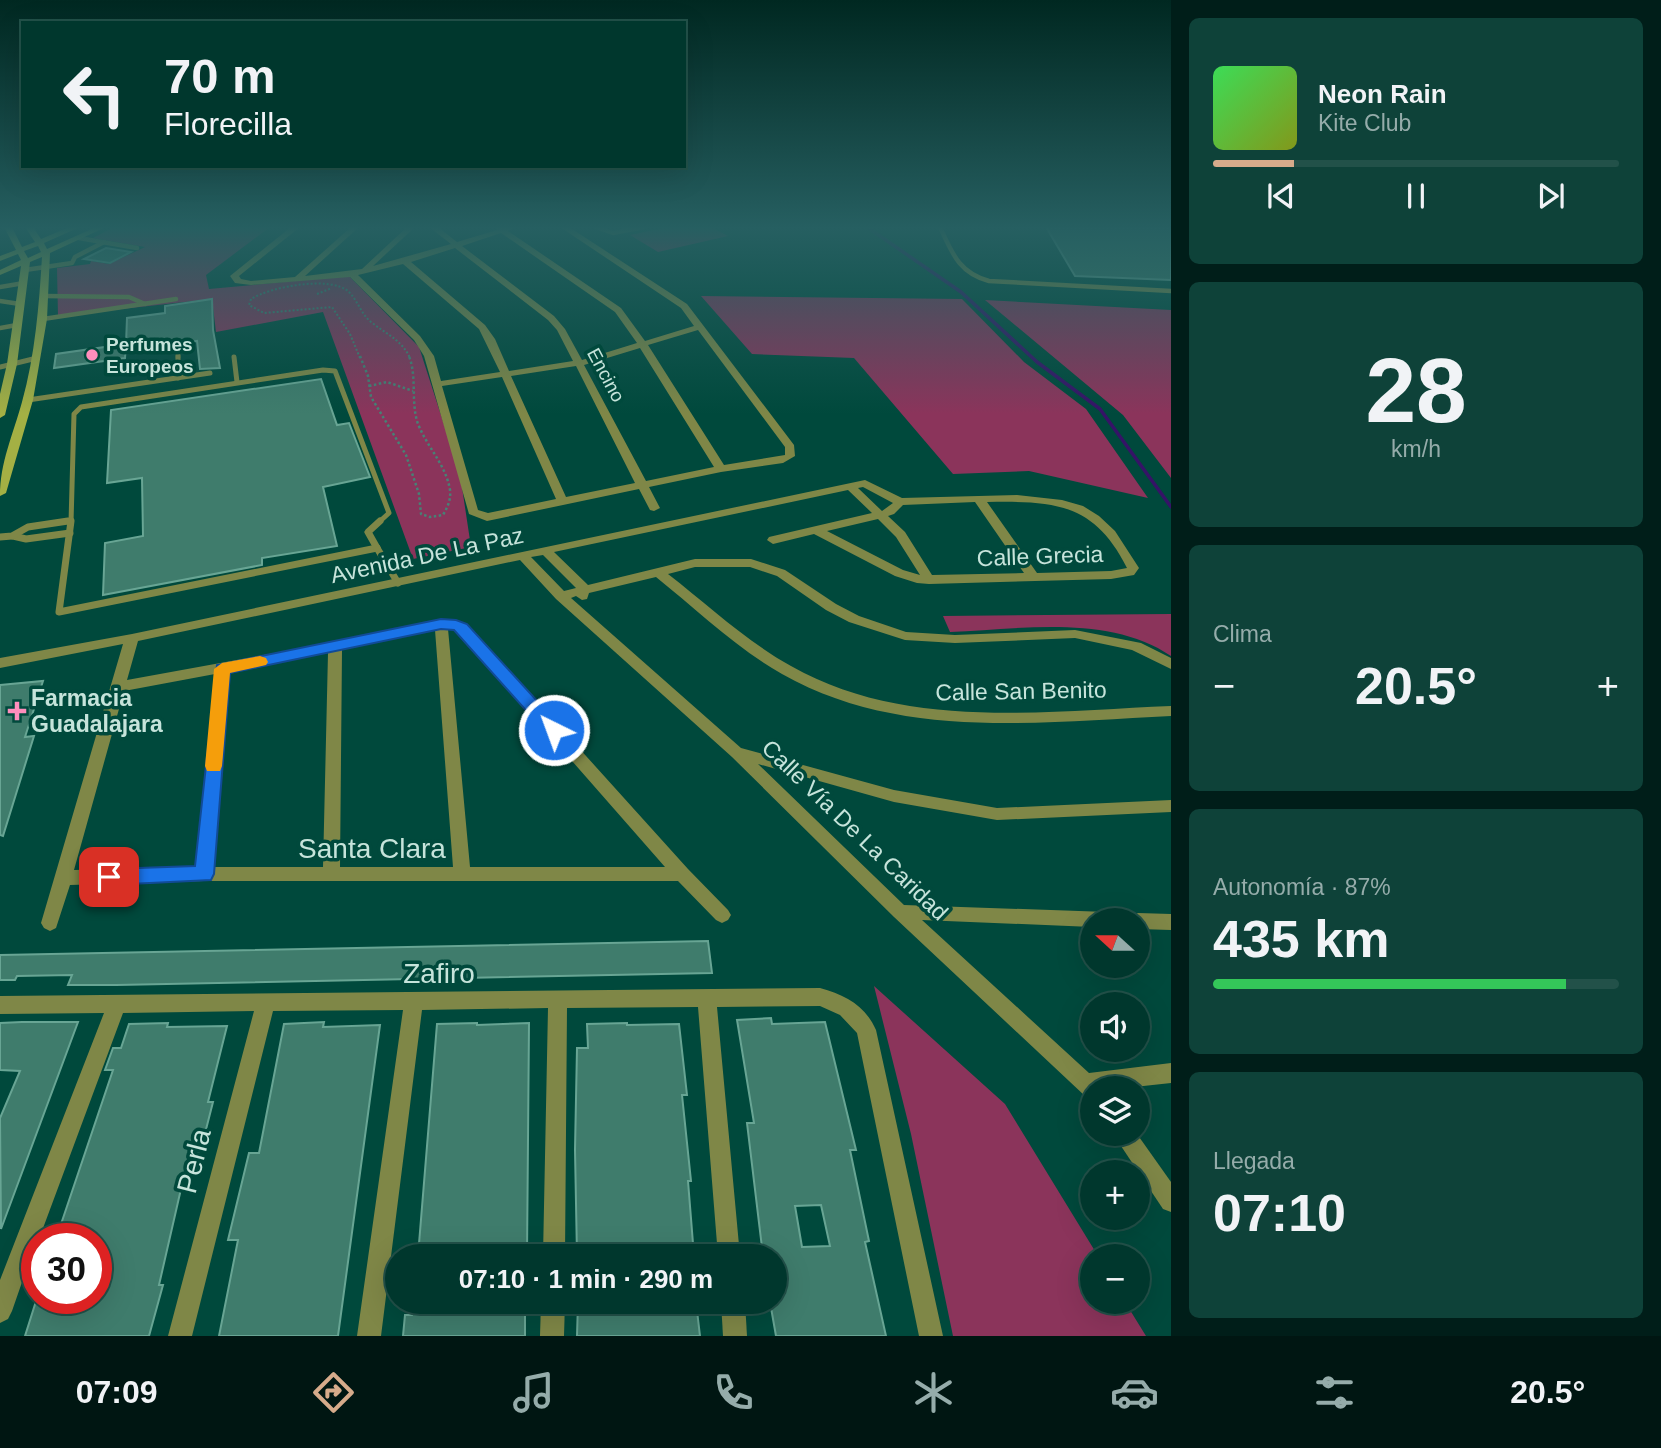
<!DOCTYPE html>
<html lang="es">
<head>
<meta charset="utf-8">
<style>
	:root { --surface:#00372d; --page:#0e4239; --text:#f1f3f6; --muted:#95acaa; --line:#225149; --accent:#d6ab8b }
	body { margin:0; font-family:Helvetica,sans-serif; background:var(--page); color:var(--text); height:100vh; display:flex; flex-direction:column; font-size:26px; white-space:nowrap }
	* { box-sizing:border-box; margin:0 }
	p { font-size:23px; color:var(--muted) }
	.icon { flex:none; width:38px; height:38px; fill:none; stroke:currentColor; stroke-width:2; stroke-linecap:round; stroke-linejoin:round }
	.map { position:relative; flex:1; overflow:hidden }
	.drawer { display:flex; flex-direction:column; gap:18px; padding:18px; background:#001e19; width:490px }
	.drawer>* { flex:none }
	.banner { position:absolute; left:21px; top:21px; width:665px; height:147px; border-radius:0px; box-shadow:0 7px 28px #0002,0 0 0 2px var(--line); background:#00372d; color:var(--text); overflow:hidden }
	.needle { width:46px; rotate:291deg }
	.buttons { position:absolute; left:1080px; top:908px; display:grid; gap:14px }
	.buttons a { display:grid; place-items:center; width:70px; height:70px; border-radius:50%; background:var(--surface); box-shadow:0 7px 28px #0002,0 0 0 2px var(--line); font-size:35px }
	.speed { position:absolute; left:21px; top:1223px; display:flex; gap:14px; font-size:35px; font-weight:700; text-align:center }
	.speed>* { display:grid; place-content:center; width:91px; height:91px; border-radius:50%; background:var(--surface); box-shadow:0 7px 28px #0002,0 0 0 2px var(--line); line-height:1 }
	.speed .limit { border:10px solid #d22; background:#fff; color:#111 }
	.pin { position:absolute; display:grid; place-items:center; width:60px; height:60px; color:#fff; margin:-30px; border-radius:14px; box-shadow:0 4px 10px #0006 }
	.me { position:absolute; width:77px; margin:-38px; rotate:318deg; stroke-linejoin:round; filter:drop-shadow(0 0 5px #0008) }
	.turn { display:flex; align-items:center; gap:24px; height:147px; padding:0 28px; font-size:32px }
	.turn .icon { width:91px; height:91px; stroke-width:2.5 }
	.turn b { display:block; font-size:49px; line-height:60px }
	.big { font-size:52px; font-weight:700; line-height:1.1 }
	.drawer .tile { flex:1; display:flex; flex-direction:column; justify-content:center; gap:10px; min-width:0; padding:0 24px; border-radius:10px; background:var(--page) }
	.drawer .dial { align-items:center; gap:0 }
	.dial b { font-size:91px; line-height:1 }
	.song { display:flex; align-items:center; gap:21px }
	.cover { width:84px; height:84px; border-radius:10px; background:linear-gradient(135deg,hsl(130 70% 55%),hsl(70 70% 35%)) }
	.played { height:7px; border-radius:4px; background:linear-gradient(90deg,var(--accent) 20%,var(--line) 20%) }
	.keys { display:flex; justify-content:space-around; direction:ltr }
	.heat { display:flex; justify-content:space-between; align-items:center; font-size:38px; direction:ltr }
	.charge { height:10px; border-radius:5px; background:linear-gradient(90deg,#34c759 87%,var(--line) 0) }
	.trip { position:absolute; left:385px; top:1244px; width:402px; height:70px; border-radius:35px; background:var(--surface); box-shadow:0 7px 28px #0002,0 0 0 2px var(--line); font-weight:700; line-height:70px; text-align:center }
	.tabs { display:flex; height:112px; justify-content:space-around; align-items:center; background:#001612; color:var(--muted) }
	.tabs .icon { width:49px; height:49px }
	.tabs .on { color:var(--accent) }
	.tabs b { font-size:32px; color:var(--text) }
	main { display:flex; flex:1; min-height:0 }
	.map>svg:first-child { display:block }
	.green { fill:#8b345b }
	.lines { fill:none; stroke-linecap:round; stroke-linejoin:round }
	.stream { stroke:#351367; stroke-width:3.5 }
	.building { fill:#3f7c6c; stroke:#68a594; stroke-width:2; fill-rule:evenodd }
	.path-far1 { stroke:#478175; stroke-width:2; stroke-dasharray:2 2; stroke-linecap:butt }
	.path { stroke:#478175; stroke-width:2.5; stroke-dasharray:2.5 2.5; stroke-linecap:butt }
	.lane-far2 { stroke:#7f8747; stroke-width:4.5 }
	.lane-far1 { stroke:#7f8747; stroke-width:5 }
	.lane { stroke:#7f8747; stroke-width:7 }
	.street { fill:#7f8747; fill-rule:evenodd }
	.secondary { fill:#a4b044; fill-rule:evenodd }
	.route { fill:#1a73e8; stroke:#114b97; stroke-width:2 }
	.slow { fill:#f59e0b }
	.poi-dot { fill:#fe8ebc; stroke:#00493c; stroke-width:2.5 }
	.labels { text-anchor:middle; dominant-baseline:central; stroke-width:7; stroke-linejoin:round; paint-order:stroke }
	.far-poi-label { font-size:19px; font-weight:bold; fill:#c6e4db; stroke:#00493c; text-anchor:start }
	.far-street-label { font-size:19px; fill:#c6e4db; stroke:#00493c }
	.street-label { font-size:23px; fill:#c6e4db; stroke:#00493c }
	.poi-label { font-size:23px; font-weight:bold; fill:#c6e4db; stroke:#00493c; text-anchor:start }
	.near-street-label { font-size:28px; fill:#c6e4db; stroke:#00493c }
</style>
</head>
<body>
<main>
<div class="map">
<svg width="1171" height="1336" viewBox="0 0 1171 1336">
	<rect width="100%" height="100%" fill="#00493c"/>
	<g class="green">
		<polygon points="114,227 270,227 206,275 209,289 349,276 419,347 460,474 471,547 413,559 323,312 216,332 212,299 58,316 57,268 90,264 91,261 109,264 145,247 93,238"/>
		<polygon points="668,227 711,227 728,236 658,252 630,235"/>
		<polygon points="701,296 962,299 1024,362 1086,409 1148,498 1029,471 953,474 854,358 752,354"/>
		<polygon points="985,300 1171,310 1171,478 1123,415"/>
		<path d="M1171,614V656C1110,614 1020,629 950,632L943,616Z"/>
		<polygon points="874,986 1005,1104 1098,1256 1092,1256 1092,1302 1125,1302 1146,1336 953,1336 911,1134"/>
	</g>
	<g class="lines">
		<polyline class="stream" points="867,227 961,292 1037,362 1100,409 1171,507"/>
	</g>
	<g class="building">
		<polygon points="1046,227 1171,227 1171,280 1075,276"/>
		<polygon points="106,248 131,252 110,263 84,259"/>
		<polygon points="212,299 213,330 220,368 200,369 197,341 163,346 163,339 126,344 127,318 165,313 165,306"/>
		<polygon points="126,344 125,358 54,368 56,354"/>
		<polygon points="321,379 337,425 349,423 370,477 323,487 337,546 262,558 262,565 103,595 105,543 143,536 142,478 107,483 111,410"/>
		<polygon points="43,681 25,737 34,736 3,836 0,835 0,685"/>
		<polygon points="708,941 712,973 116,985 68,985 72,975 17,976 15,980 0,980 0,955"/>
		<path d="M771,1018L772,1024L825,1022L856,1150H850L869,1241L865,1242L886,1336H776L770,1302H775V1256H763L747,1123H754L737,1020ZM821,1205L830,1246L802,1247L795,1206Z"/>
		<polygon points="22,1022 78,1022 1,1229 0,1118 20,1071 0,1070 0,1023"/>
		<polygon points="324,1022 323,1027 380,1025 338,1336 219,1336 238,1240 228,1240 249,1153 259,1153 284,1024"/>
		<polygon points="168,1023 167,1027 227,1026 208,1102 213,1102 200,1153 189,1154 159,1285 163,1285 149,1336 25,1336 37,1298 96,1298 96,1239 56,1239 113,1070 105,1070 113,1048 121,1048 129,1024"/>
		<polygon points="477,1023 477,1025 529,1023 527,1256 418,1256 437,1024"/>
		<polygon points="627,1023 627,1025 679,1024 687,1095 682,1095 691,1181 688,1181 694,1256 577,1256 575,1150 577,1048 588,1048 587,1024"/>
		<polygon points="413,1302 525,1302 525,1336 403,1336 405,1315 412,1315"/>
		<polygon points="578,1302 696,1302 700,1336 577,1336"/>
	</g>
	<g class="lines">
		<g class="path-far1">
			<polyline points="317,294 332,288"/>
			<path d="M360,358L350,334L332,307L264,313L249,305L251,299C270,287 331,275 349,292C358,301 361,314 371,322C386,334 402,340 410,358"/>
		</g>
		<g class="path">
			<path d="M360,356L368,376L371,397L406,455L419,494L421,514L430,517L443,515C448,506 451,500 450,490C446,464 425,445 417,421C411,399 417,377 409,356"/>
			<polyline points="369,386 387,382 413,391"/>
		</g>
		<g class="lane-far2">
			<polyline points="596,227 613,233 644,227"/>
			<path d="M940,227C952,253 959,273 989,281L1171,291"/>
			<polyline points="79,238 137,248"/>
			<polyline points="25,270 72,263 75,257 104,242"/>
			<polyline points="0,287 24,283"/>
			<polyline points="45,296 129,297 145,304"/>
			<polyline points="0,301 20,304"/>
			<polyline points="43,319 176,299"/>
			<polyline points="0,328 17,325"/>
			<polyline points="178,348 178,358"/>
		</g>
		<g class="lane-far1">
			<polyline points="178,356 178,378"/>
			<polyline points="234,357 237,382"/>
			<polyline points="0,367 37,358"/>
			<polyline points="28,400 210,373"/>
			<polyline points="56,523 71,521"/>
			<polyline points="71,523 74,414 81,407 323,370 335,371 389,513 378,523"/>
		</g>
		<g class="lane">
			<polyline points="71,521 59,612 377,548"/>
			<polyline points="13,536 26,539 70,533"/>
			<polyline points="0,537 12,536 28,527 68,521"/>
			<polyline points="377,548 398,583"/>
			<polyline points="377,548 368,532 380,521"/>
		</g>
		<g class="street">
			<path d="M291,227H300L239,276L241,279L251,281L295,277L351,227H359L305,276L362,269L407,227H415L373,266L451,244L429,227H438L457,242L497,230L496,227H517L508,231L621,308L645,341L694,326L681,308L560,227H569L687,304L794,445L795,456L783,463L721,472L649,487L660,508L654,511L650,510L639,489L487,521L469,514L424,356L414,340L350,277L251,285L235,283L230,276ZM501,233L615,312L637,343L582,360L565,329L554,316L462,246ZM455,248L548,320L557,330L573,361L509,371L495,339L485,325L411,262ZM403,264L479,329L500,372L441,381L434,356L420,336L358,275ZM698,330L785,447V455L724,465L648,345ZM640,348L714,467L646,481L584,365ZM576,366L635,483L566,497L511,376ZM502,377L556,499L488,513L478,510L442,386Z"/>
			<path d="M865,480L902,498L1017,495L1062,500L1083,506L1099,516L1115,531L1139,568L1134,575L1111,579L929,584L917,583L895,576L814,534L773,544L767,540L769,537L872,513L848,490L554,552L588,585L695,559H751L785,570L836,604L859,616L906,632L955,635L1075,630L1141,643L1171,658V669L1132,650L1075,638L955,643L905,640L849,622L826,610L777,576L750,567H695L668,574C708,605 746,641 791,666C905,731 1046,711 1171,706V716C1041,722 900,741 782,674C736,648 696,609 656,577L589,593L587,599L582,600L576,596L571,598L741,748L894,790L997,808L1171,800V812L997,820L894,802L758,764L904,905L1107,912L1113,915L1116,920H1092V927L922,920L1089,1073L1171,1063V1083L1125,1088H1092V1099L1085,1096L894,917L732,757L556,599L520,560L138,641L127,680L335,642L441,620L467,624L688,869L728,910L731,915L728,920L722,923L716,920L678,881H204L70,885L56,928L50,931L44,928L41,923L123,644L0,668V658L132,634ZM863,487L893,503L882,511L858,488ZM975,502L1024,573L932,575L905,532L888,516L894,514L903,505ZM987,502C1053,501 1094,502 1127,568L1111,571L1037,573ZM878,519L896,537L920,575L903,570L827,531ZM543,555L576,588L564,591L531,557ZM448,629L458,631L665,867H470ZM435,630L453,867H340L342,650ZM328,653L323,867H213L229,671ZM215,674L196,867L74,870L124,691Z"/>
			<polygon points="1138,913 1171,914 1171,930 1138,929 1138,920 1129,920 1132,916"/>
			<path d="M820,988C845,995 865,1005 876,1030L943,1336H919L857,1033L840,1015L820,1006L717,1007L740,1256H718L698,1007L567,1008L565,1256H543L548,1008L422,1010L381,1336H357L403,1010L273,1011L192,1336H168L254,1011L123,1013L39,1239H37L12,1311L8,1319L0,1323V1280L104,1013L0,1014V996Z"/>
			<polygon points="1113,1134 1137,1134 1171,1182 1171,1212 1163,1209"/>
			<polygon points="541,1302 565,1302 564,1336 540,1336"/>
			<polygon points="721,1302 745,1302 747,1336 723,1336"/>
		</g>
		<path class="secondary" d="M4,227H12L22,247L35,242L25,227H33L41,239L69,227H80L44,243L47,249L96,227H106L50,253L47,319L33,400L6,493L0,496C0,462 13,435 22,402C35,355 39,306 42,257L30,262L17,364L5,415L0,418V394L7,364L21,266L0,275V270L21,260L18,254L0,261V256L16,250ZM38,246L41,252L28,258L24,251Z"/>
	</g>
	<linearGradient id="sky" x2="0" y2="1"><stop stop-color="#002821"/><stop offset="0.55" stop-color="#265f61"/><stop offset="1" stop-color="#265f61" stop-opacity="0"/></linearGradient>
	<rect width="1171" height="414" fill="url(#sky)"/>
	<polygon class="route" points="441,619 456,620 467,624 560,726 562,730 560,735 548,735 454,630 441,629 230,673 214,874 211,880 109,885 102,883 100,877 102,871 109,869 195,866 217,665"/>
	<polygon class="slow" points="260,656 266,658 268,662 266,665 230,673 222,766 220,771 207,771 205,766 214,669 222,663"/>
	<g class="poi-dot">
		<circle cx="92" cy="355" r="7"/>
		<path d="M13.5 700.5h7v7h7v7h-7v7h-7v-7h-7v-7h7z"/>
	</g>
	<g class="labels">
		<g class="far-poi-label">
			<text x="106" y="344">Perfumes<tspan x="106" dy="22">Europeos</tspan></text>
		</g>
		<g class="far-street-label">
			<text transform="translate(606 375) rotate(62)">Encino</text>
		</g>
		<g class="street-label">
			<text transform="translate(427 555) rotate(-12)">Avenida De La Paz</text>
			<text transform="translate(1040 556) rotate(-2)">Calle Grecia</text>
			<text transform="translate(1021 691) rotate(-1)">Calle San Benito</text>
			<text transform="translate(855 830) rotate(44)">Calle Vía De La Caridad</text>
		</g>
		<g class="poi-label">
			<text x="31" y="698">Farmacia<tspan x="31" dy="26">Guadalajara</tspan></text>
		</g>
		<g class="near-street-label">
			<text x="372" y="848">Santa Clara</text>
			<text x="439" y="973">Zafiro</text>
			<text transform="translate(194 1161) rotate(-76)">Perla</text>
		</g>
	</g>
</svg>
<div class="buttons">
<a><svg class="needle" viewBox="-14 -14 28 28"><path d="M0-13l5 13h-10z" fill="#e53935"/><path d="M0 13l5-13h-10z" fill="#95acaa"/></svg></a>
<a><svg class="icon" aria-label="sound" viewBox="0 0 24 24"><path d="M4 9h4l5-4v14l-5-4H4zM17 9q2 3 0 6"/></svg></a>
<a><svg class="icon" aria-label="layers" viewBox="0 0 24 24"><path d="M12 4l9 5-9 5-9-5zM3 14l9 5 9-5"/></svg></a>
<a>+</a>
<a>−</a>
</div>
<div class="speed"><div class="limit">30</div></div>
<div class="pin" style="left:109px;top:877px;background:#d93025"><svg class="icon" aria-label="arrive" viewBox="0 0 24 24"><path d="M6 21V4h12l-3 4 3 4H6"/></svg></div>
<svg class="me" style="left:554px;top:730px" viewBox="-20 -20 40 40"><circle r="17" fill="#1a73e8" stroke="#fff" stroke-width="3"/><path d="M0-11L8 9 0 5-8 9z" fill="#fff"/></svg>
<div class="trip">07:10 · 1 min · 290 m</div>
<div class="banner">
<div class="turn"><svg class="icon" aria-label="left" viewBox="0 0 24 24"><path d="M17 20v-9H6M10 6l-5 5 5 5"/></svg><div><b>70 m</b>Florecilla</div></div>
</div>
</div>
<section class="drawer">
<div class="tile">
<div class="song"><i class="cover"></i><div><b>Neon Rain</b><p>Kite Club</p></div></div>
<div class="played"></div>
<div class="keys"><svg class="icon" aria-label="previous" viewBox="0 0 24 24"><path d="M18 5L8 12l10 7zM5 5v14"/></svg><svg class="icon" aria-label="pause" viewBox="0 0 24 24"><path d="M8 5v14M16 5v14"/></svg><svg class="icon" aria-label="next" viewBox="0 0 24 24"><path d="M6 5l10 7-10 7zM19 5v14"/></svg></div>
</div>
<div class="tile dial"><b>28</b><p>km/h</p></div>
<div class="tile"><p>Clima</p>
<div class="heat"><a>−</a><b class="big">20.5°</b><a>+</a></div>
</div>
<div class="tile"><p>Autonomía · 87%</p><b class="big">435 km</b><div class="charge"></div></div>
<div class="tile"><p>Llegada</p><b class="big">07:10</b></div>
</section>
</main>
<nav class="tabs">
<b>07:09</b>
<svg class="icon on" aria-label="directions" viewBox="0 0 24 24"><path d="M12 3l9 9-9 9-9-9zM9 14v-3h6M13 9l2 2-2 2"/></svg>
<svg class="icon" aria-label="music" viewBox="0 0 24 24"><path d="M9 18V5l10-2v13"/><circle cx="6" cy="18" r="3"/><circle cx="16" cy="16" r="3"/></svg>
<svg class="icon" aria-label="phone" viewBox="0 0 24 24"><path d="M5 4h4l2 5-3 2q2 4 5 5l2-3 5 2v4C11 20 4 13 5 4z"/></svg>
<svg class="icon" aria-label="climate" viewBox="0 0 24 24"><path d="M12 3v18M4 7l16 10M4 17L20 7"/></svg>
<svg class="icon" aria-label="car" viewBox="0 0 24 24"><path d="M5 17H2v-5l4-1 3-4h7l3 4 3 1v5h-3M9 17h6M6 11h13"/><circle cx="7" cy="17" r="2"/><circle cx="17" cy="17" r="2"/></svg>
<svg class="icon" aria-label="filters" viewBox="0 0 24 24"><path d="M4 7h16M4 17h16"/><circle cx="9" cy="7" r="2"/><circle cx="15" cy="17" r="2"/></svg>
<b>20.5°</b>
</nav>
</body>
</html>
